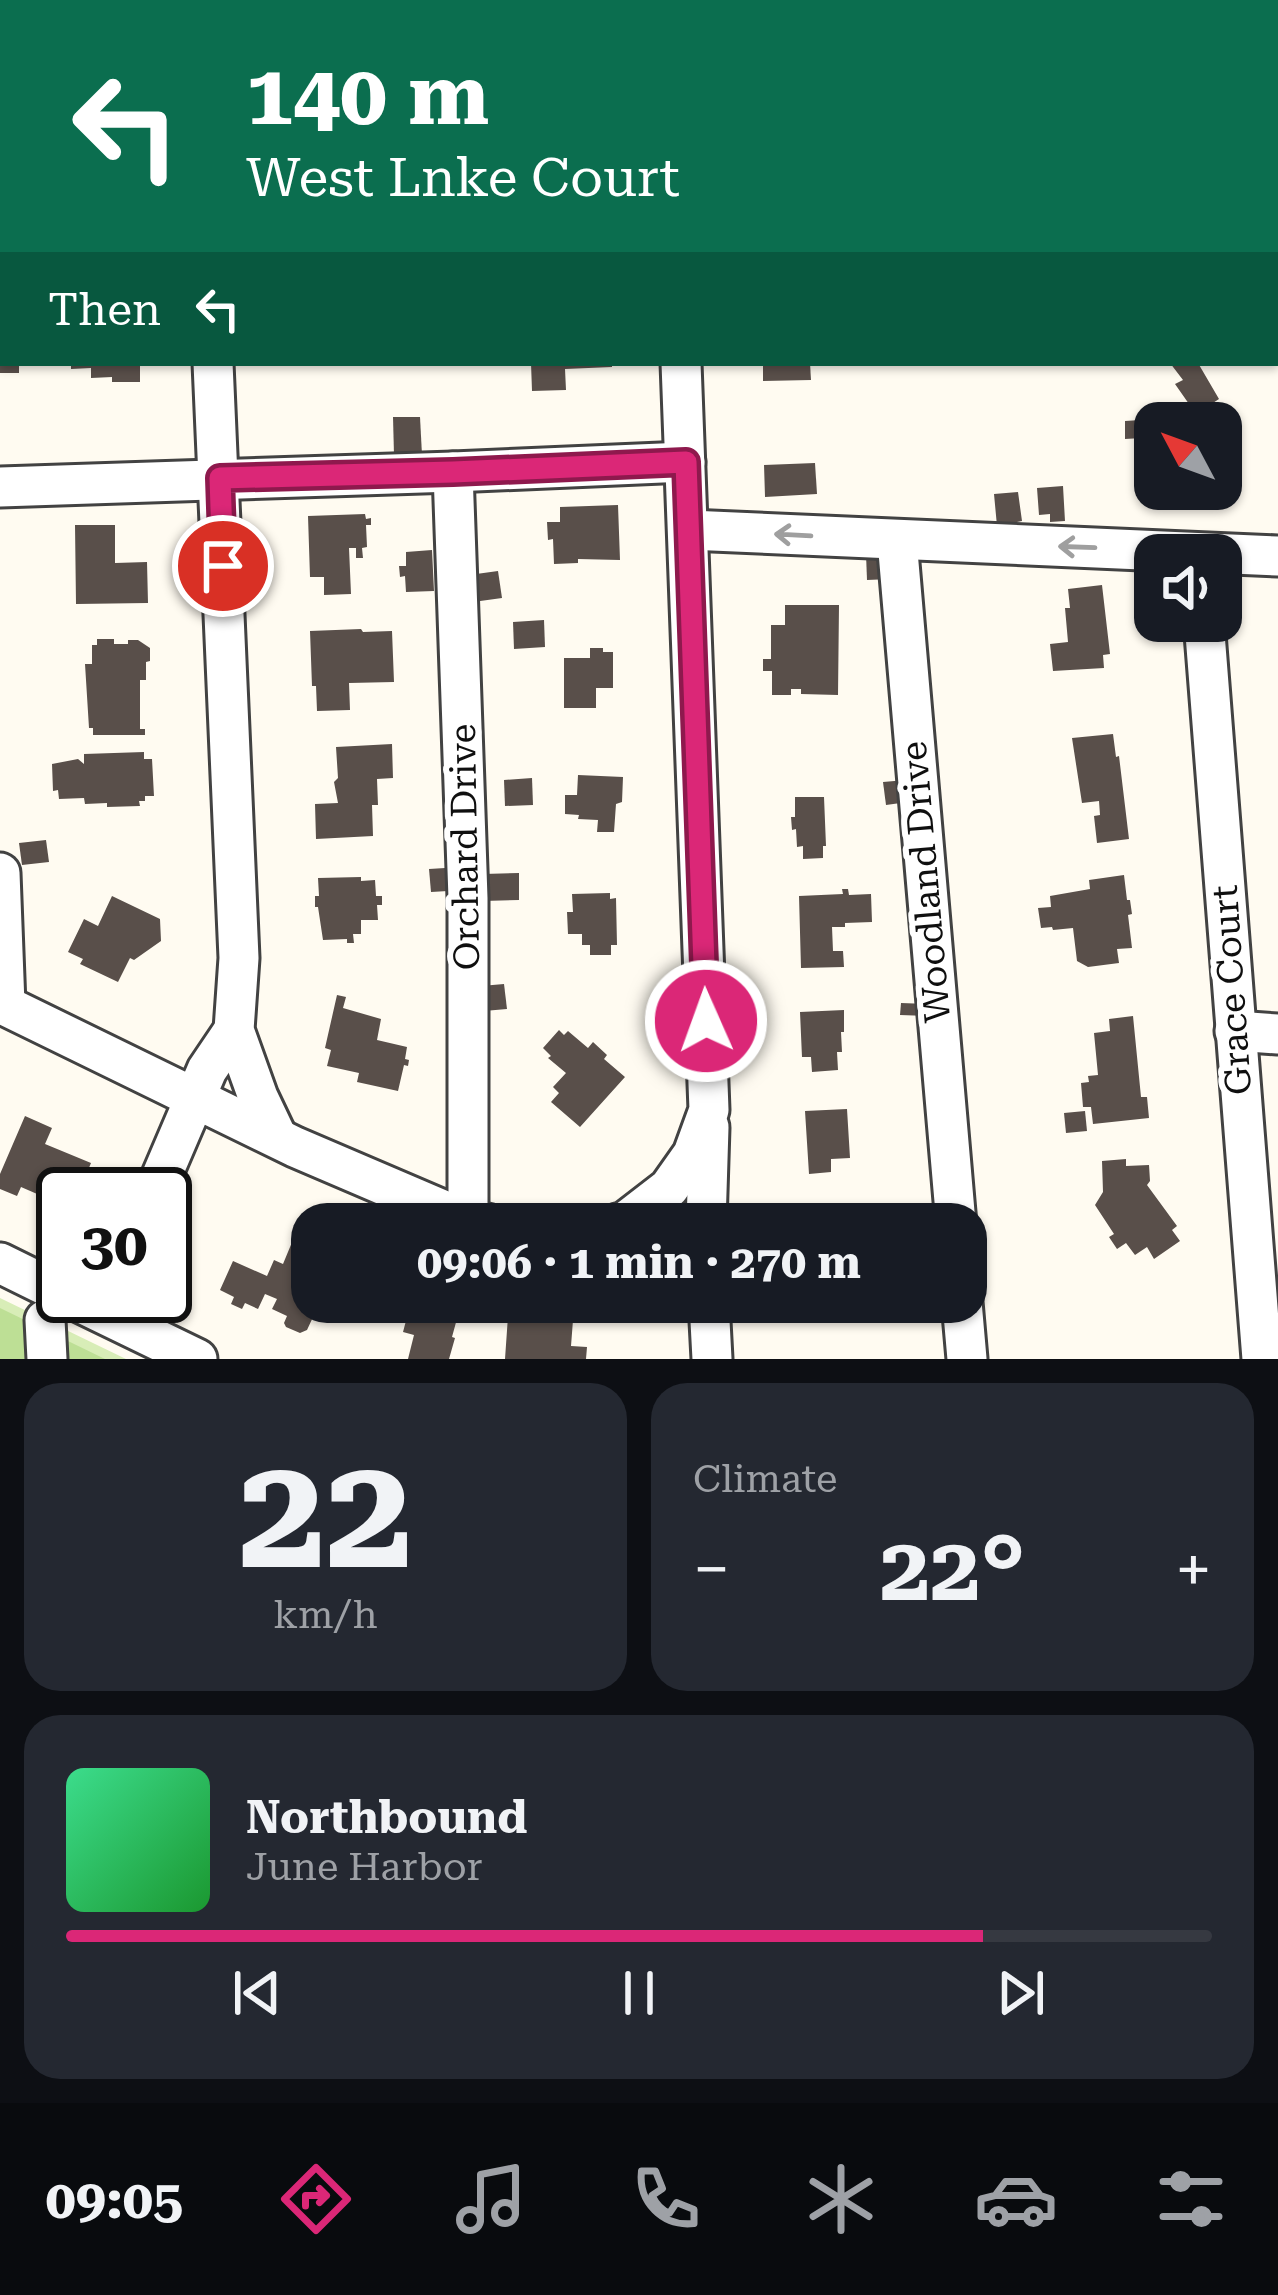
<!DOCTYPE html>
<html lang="en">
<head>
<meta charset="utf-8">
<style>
	:root { --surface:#171b24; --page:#242831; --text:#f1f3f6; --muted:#9ea1a6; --line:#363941; --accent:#db2777 }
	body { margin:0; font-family:"Roboto Serif",serif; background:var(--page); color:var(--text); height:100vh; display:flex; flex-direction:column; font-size:45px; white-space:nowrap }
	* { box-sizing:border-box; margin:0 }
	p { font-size:39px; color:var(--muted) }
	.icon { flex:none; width:66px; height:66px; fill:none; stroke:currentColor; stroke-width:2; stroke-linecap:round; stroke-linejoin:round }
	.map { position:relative; height:1359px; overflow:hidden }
	.sheet { display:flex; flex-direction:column; gap:24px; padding:24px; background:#0d0f14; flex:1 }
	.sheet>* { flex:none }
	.hud { position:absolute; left:0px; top:0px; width:1278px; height:366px; box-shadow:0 3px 9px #0004; background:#0b6e4f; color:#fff; overflow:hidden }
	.needle { width:78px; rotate:311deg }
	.fabs { position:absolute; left:1134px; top:402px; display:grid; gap:24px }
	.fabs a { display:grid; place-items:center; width:108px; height:108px; border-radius:24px; background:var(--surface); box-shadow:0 3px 9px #0004; font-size:60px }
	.speed { position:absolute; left:36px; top:1167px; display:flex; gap:24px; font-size:60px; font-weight:700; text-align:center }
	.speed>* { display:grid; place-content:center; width:156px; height:156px; border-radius:50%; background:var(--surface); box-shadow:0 3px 9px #0004; line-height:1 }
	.speed .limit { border:6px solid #111; border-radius:18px; background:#fff; color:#111 }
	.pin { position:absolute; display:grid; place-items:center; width:102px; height:102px; color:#fff; margin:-51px; border:6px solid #fff; border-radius:50%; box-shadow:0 3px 12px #0007 }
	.me { position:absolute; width:132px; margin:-66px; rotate:358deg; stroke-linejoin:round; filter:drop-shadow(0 0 9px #0008) }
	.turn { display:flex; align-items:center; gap:42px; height:252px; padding:0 48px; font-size:54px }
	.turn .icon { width:156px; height:156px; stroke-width:2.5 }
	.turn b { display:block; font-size:84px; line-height:102px }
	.then { display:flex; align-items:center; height:114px; padding:0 48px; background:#0003; gap:24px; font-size:45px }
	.big { font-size:90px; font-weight:700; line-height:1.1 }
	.sheet .tile { flex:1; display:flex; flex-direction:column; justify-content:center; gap:18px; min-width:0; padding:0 42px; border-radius:36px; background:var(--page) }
	.sheet .dial { align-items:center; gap:0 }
	.dial b { font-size:156px; line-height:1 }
	.song { display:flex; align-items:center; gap:36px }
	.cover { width:144px; height:144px; border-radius:18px; background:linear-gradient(135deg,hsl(150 70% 55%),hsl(130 70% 35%)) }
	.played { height:12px; border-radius:6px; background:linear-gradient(90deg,var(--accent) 80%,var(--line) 80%) }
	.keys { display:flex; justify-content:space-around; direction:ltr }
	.heat { display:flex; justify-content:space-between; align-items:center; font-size:66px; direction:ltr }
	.sheet .tiles { flex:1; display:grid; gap:24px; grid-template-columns:1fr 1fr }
	.tile:last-child { grid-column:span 2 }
	.trip { position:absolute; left:291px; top:1203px; width:696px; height:120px; border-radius:36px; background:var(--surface); box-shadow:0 3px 9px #0004; font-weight:700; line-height:120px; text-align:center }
	.tabs { display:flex; height:192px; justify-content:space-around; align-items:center; background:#090b0e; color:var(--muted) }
	.tabs .icon { width:84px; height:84px }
	.tabs .selected { color:var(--accent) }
	.tabs b { font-size:54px; color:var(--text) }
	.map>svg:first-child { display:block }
	.green { fill:#d8edb7 }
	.forest { fill:#bddf95 }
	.water { fill:#b2e6fb; stroke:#33a4d7; stroke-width:3 }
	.building { fill:#594f4a }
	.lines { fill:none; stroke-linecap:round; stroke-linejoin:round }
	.minor-casing { stroke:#424242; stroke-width:45 }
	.minor { stroke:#fff; stroke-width:39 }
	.oneway { stroke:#9f9f9f }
	.route-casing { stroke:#8e194d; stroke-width:30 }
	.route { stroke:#db2777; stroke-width:21 }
	.labels { text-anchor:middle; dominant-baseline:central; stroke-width:12; stroke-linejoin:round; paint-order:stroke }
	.street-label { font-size:36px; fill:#0f0f0f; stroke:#fff }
</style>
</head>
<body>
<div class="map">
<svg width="1278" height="1359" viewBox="0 0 1278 1359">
	<rect width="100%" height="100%" fill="#fffbf1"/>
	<polygon class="green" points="0,1298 126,1359 0,1359"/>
	<polygon class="forest" points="0,1308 105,1359 0,1359"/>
	<polygon class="water" points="946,0 1278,0 1278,53 1275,53 1275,3 936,3"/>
	<g class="building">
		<rect x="0" y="363" width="19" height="10"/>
		<polygon points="71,363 140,363 140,382 112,382 112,377 91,378 91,368 71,369"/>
		<polygon points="531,363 612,363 612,367 565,369 566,390 532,391"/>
		<polygon points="763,363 810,363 811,380 763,381"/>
		<polygon points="1170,363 1198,363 1219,399 1196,414 1175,384 1183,380"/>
		<polygon points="393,417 420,417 422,455 394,455"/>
		<polygon points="1141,420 1142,438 1125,439 1125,421"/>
		<polygon points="815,463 817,494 765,497 764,465"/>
		<polygon points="1063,486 1065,521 1050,522 1050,514 1039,515 1037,488"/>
		<polygon points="1018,492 1022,521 1017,522 1017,524 997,526 994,494"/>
		<polygon points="618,505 620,560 578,559 578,563 554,564 553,539 548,540 547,522 560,522 560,507"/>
		<polygon points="365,514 366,519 371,518 371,525 366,525 367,547 362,548 363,558 356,558 356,548 349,548 351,594 324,595 324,577 310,577 308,516"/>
		<polygon points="75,525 115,525 115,563 147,562 148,603 76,604"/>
		<polygon points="432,550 434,591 406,592 405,576 400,577 399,566 406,566 406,552"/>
		<polygon points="890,553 891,579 867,580 866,554"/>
		<polygon points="498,571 502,598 473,602 469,575"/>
		<polygon points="1102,585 1110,654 1103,655 1104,668 1053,671 1050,644 1068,642 1065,608 1070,608 1068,589"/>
		<polygon points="785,605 839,605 838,695 801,694 801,689 791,689 791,695 772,695 772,671 763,671 763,659 771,659 771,625 785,625"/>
		<polygon points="544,620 545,647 514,649 513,622"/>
		<polygon points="361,629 363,632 392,631 394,682 349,683 350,710 317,711 316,686 312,686 310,631"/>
		<polygon points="97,639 114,639 114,644 128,644 128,640 138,640 150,648 150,661 146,662 146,680 140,680 140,729 145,729 145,735 93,735 93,728 89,728 85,664 92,664 92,645 97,645"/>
		<polygon points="590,648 603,648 603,652 613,652 613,688 596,688 596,708 564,708 564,658 590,658"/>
		<polygon points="1113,734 1116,757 1119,756 1129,839 1097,843 1094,816 1100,815 1099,801 1082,803 1072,738"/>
		<polygon points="392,744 393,778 377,779 378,805 372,805 373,836 316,839 315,804 338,803 334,782 338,778 336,747"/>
		<polygon points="144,752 144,759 152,759 154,796 145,796 145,801 139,801 140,806 107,807 107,803 85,804 84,798 59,799 58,790 53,791 52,764 78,759 84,764 84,754"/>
		<polygon points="578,775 623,777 622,802 616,804 614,832 597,832 598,820 578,819 579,815 565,814 565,795 577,795"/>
		<polygon points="532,778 533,805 505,806 504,780"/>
		<polygon points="906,780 908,802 886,805 883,782"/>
		<polygon points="795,797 824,797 826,846 823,846 823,858 803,859 803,846 797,847 796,829 792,830 791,817 795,817"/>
		<polygon points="46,840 49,862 22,865 19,843"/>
		<polygon points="445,868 448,891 431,892 429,869"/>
		<polygon points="519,873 519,900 483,901 483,874"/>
		<polygon points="1124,875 1127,900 1130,900 1132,914 1128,915 1132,948 1117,949 1119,963 1088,967 1077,961 1073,928 1053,930 1052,927 1041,928 1038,908 1051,907 1050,896 1090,889 1089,880"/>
		<polygon points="361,877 361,881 375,880 376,896 382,896 382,905 377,905 378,920 361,920 361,934 353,934 354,943 347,943 347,939 323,940 318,907 315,907 315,896 319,896 318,878"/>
		<polygon points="842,889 848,889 849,895 871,894 872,922 845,923 845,927 832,927 833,951 843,951 844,967 801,968 799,896 843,894"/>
		<polygon points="610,893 610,899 616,898 617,945 611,945 611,955 590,955 590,945 582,945 582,934 568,934 567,912 573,912 572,894"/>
		<polygon points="112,896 160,919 161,941 134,960 130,958 118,982 80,964 83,959 68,952 84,919 98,926"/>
		<polygon points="504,984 507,1009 484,1011 481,986"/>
		<polygon points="337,995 346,997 343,1008 381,1019 377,1040 407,1047 405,1059 409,1060 408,1066 404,1065 398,1091 357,1082 359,1073 327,1066 331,1050 325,1048"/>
		<polygon points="901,1003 928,1004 928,1016 900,1015"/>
		<polygon points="844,1010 844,1032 841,1032 842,1052 837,1052 838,1070 812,1072 811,1057 802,1057 800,1012"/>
		<polygon points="1133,1016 1141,1097 1147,1097 1149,1118 1093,1124 1091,1107 1083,1107 1081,1083 1089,1082 1088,1076 1098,1075 1094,1033 1110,1031 1109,1019"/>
		<polygon points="559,1030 564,1035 568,1031 588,1048 593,1042 607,1055 604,1059 625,1077 580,1127 551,1102 559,1093 553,1087 566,1073 548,1058 551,1056 543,1048"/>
		<polygon points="847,1109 850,1158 831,1159 831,1172 809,1174 805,1111"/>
		<polygon points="1085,1111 1087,1131 1066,1133 1064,1113"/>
		<polygon points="25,1116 52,1128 45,1144 91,1163 78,1194 64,1194 55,1190 51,1200 21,1187 17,1196 0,1189 0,1174"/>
		<polygon points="1126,1159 1126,1166 1149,1165 1150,1181 1147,1185 1177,1226 1172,1230 1180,1241 1154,1259 1147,1247 1135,1255 1126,1243 1117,1249 1109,1237 1114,1234 1095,1205 1103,1192 1102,1161"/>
		<polygon points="945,1211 946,1224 918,1224 917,1212"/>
		<polygon points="295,1235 312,1243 312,1302 320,1302 307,1330 300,1333 286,1327 284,1323 287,1316 272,1309 277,1299 265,1294 258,1309 245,1303 242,1309 231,1304 234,1297 220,1290 233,1261 267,1276 274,1260 283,1264"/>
		<polygon points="400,1302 461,1304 452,1337 455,1338 449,1359 408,1359 414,1335 403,1332 407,1317 397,1314"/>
		<polygon points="508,1316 573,1320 571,1346 587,1347 586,1359 505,1359"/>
	</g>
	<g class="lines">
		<defs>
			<g id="minor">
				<polyline points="1030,0 1031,3"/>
				<polyline points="866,3 873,0"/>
				<polyline points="1275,65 1278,64"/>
				<polyline points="0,82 3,81"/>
				<polyline points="0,215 3,214"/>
				<polyline points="213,363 239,958 234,1030 258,1097 277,1137"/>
				<polyline points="453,472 468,898 468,1221"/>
				<polyline points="0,487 453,472 685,462"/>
				<polyline points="689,530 1278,556"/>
				<polyline points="897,540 956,1224"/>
				<polyline points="1204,621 1262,1359"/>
				<polyline points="0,873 5,1005"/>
				<polyline points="0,1003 295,1147 468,1221 487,1224"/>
				<polyline points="1235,1031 1278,1034"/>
				<polyline points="154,1194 207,1070 234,1030"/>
				<polyline points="617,1224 625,1222 669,1188 693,1154 709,1110 681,363"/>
				<polyline points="706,1224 709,1127"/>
				<polyline points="0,1263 63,1294"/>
				<polyline points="67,1296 197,1359"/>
				<polyline points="709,1302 712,1359"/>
				<polyline points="962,1302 967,1359"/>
				<polyline points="45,1320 47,1359"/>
			</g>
		</defs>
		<use href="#minor" class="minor-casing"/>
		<use href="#minor" class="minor"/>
	</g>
	<defs><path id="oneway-shaft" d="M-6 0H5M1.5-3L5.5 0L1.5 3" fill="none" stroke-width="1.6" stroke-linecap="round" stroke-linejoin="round" transform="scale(3)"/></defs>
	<g class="oneway">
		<use href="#oneway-shaft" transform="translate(793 535) rotate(-177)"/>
		<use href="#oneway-shaft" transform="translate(1077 547) rotate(-178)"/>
	</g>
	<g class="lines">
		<defs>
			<polyline id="route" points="223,566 220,478 453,472 686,462 706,1021"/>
		</defs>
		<use href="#route" class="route-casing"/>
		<use href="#route" class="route"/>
	</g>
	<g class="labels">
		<g class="street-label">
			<text transform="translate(465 847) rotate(-91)">Orchard Drive</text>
			<text transform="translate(926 882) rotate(-95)">Woodland Drive</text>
			<text transform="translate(1232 990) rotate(-94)">Grace Court</text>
		</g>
	</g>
</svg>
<div class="fabs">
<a><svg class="needle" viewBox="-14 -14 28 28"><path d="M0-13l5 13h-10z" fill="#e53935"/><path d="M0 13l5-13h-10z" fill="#9ea1a6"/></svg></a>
<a><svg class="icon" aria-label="sound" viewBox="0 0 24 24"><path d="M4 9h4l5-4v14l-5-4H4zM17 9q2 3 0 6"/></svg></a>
</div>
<div class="speed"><div class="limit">30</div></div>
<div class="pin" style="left:223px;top:566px;background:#d93025"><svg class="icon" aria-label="arrive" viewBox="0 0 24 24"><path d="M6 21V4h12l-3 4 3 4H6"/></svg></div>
<svg class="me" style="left:706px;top:1021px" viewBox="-20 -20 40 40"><circle r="17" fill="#db2777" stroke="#fff" stroke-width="3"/><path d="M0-11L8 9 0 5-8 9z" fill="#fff"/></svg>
<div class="trip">09:06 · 1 min · 270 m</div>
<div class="hud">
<div class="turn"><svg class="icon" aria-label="left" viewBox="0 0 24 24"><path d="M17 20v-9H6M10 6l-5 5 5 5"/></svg><div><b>140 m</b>West Lnke Court</div></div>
<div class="then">Then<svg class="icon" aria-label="left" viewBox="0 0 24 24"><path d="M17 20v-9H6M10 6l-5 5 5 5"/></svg></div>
</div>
</div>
<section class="sheet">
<div class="tiles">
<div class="tile dial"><b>22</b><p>km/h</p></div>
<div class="tile"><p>Climate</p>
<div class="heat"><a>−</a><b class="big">22°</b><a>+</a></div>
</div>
<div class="tile">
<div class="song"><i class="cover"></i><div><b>Northbound</b><p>June Harbor</p></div></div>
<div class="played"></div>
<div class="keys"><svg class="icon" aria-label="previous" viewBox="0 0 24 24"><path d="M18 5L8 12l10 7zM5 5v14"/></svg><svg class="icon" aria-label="pause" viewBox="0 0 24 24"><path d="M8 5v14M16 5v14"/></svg><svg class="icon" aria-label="next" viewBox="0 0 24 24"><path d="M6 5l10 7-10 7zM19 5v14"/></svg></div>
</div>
</div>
</section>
<nav class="tabs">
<b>09:05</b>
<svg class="icon selected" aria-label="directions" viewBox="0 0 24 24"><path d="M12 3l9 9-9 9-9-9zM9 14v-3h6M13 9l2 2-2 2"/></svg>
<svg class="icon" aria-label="music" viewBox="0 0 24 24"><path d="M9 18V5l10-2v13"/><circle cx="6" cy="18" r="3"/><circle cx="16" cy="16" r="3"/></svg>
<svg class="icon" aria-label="phone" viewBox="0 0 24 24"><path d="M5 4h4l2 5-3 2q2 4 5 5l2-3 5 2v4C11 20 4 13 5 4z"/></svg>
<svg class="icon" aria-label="climate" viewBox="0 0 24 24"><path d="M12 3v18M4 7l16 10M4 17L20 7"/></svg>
<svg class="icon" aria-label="car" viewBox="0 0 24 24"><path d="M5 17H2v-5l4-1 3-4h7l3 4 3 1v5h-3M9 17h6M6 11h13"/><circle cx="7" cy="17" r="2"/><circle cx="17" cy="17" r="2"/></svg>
<svg class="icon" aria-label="filters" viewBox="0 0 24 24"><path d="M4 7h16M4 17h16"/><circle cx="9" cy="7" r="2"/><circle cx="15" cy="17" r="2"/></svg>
</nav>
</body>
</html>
